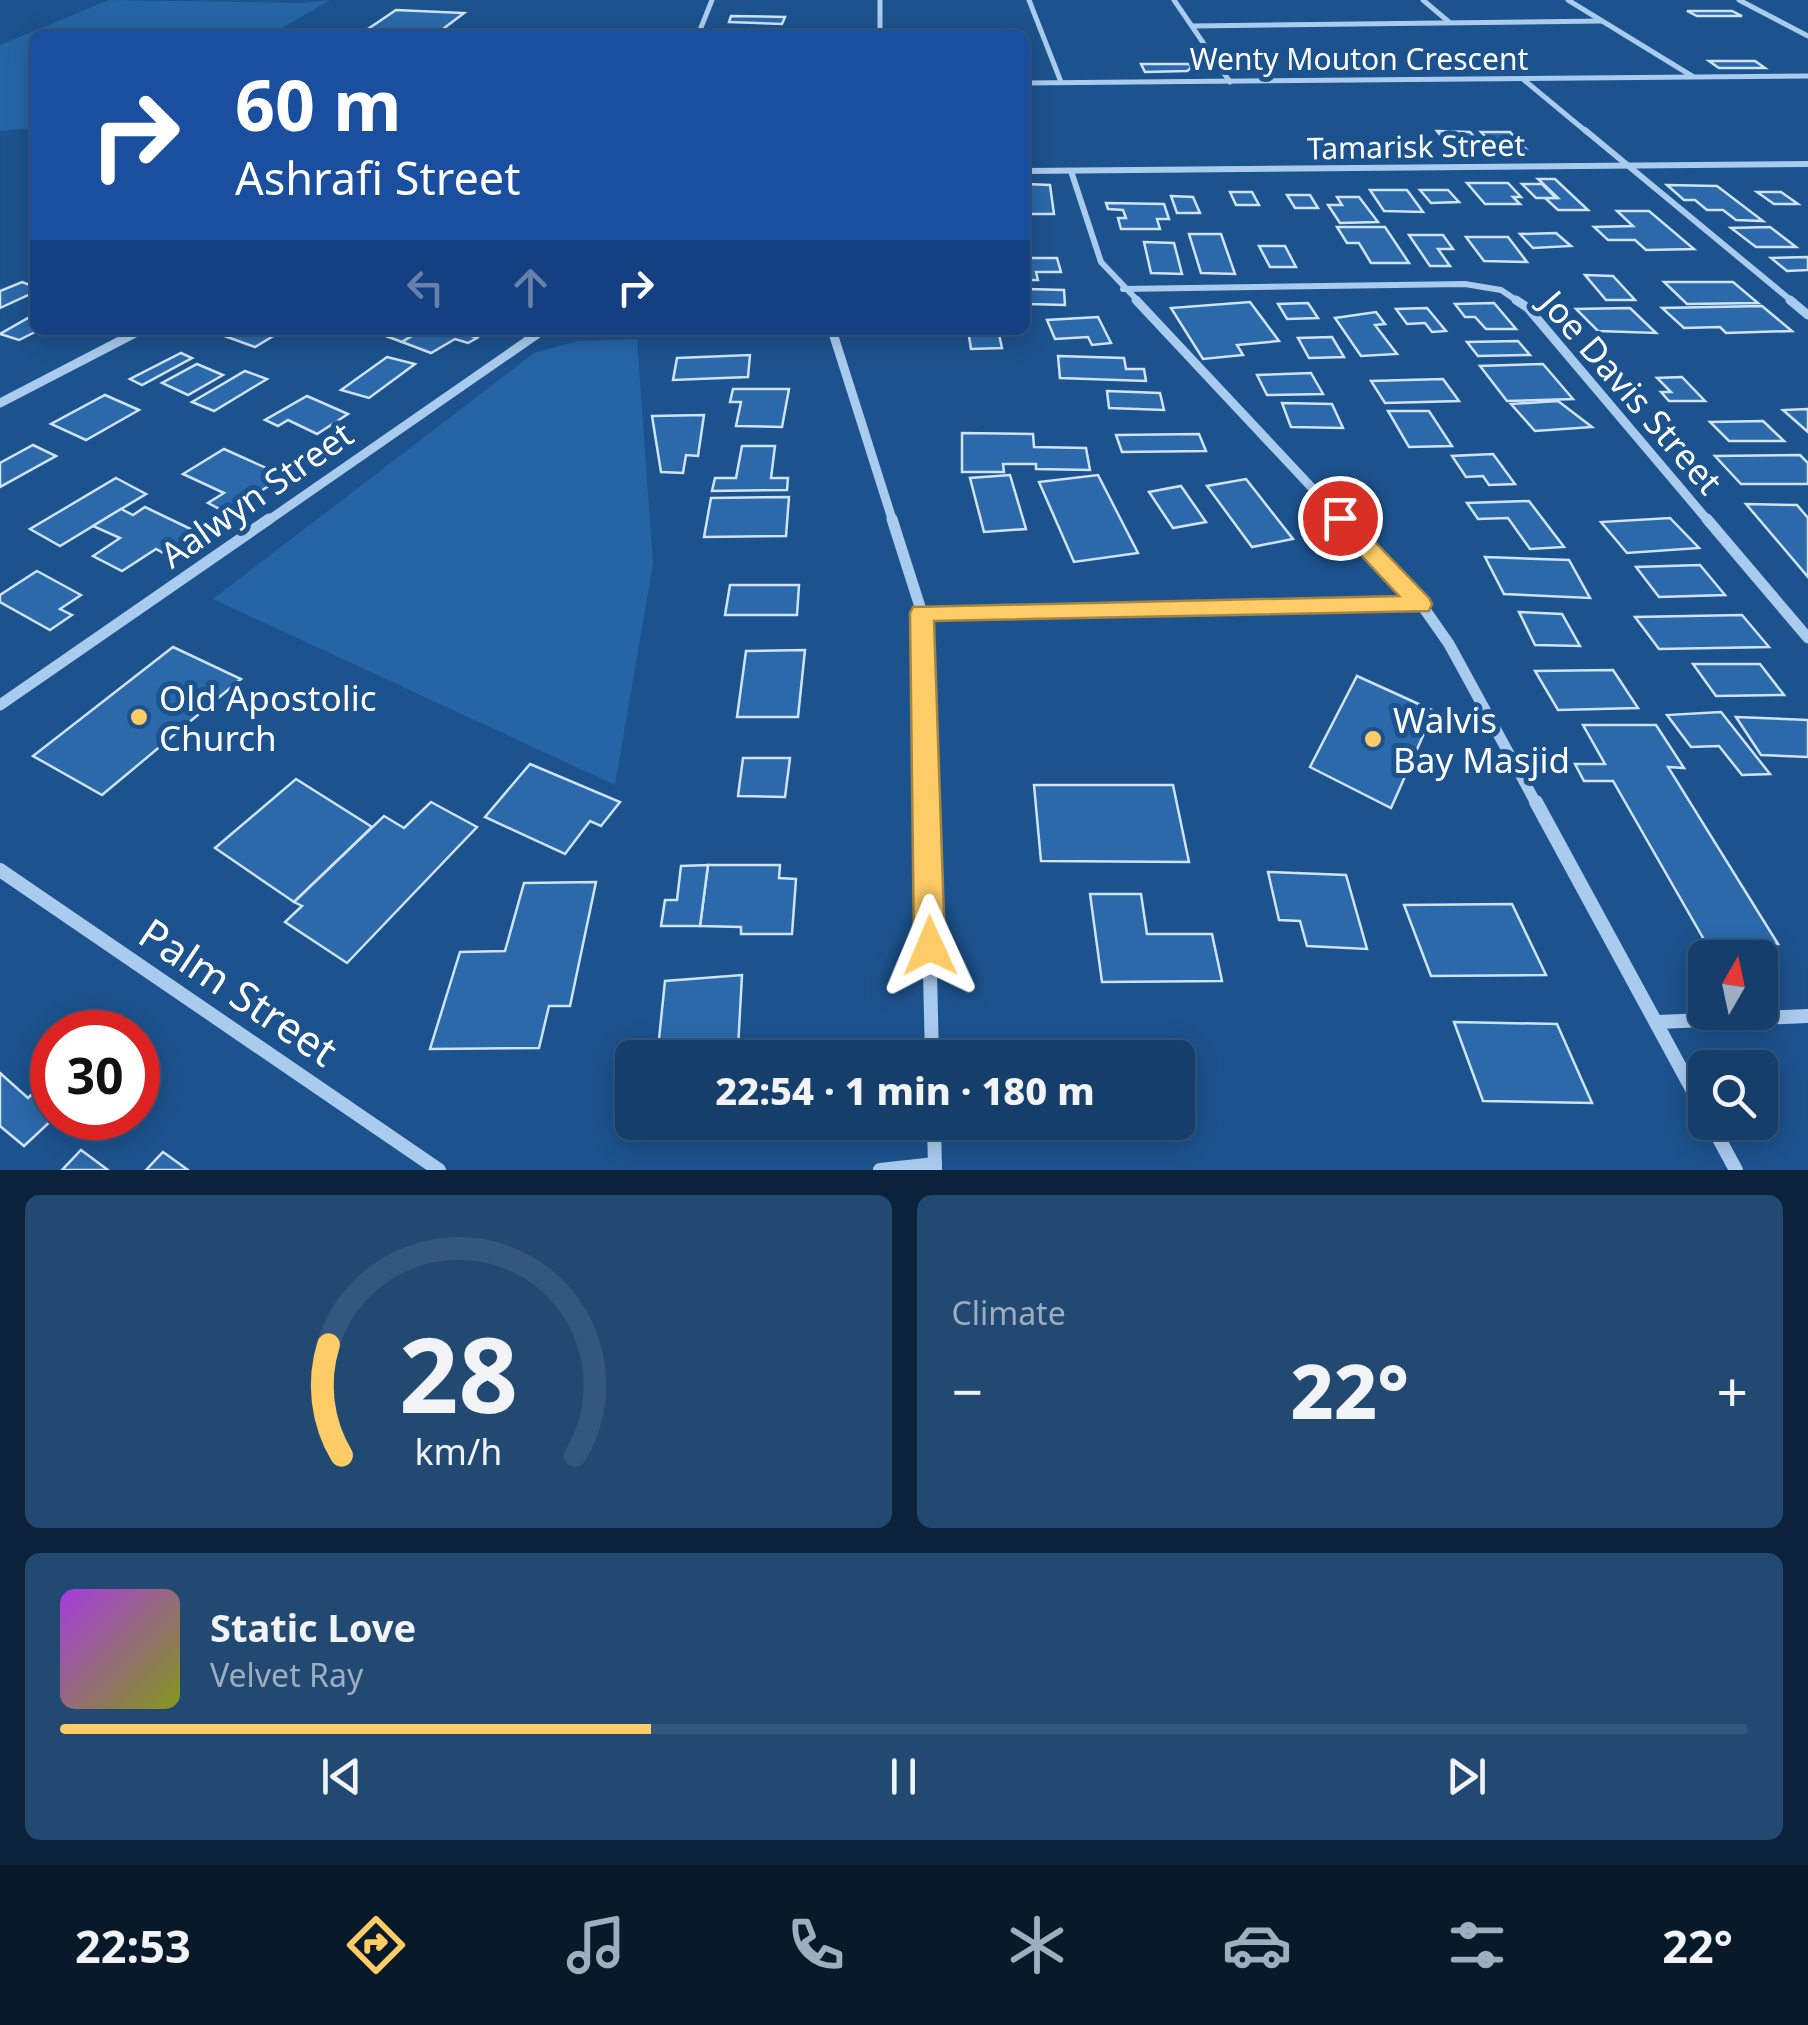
<!DOCTYPE html>
<html lang="en">
<head>
<meta charset="utf-8">
<style>
	:root { --surface:#153e6a; --page:#224972; --text:#f1f3f6; --muted:#9daec1; --line:#34577e; --accent:#fecc67 }
	body { margin:0; font-family:"Noto Sans",sans-serif; background:var(--page); color:var(--text); height:100vh; display:flex; flex-direction:column; font-size:38px; white-space:nowrap }
	* { box-sizing:border-box; margin:0 }
	p { font-size:32px; color:var(--muted) }
	.icon { flex:none; width:55px; height:55px; fill:none; stroke:currentColor; stroke-width:2; stroke-linecap:round; stroke-linejoin:round }
	.map { position:relative; height:1170px; overflow:hidden }
	.drawer { display:flex; flex-direction:column; gap:25px; padding:25px; background:#0c223a; flex:1 }
	.drawer>* { flex:none }
	.banner { position:absolute; left:30px; top:30px; width:1000px; height:305px; border-radius:15px; box-shadow:0 5px 25px #0003,0 0 0 2px var(--line); background:#1a4fa0; color:#fff; overflow:hidden }
	.needle { width:65px; rotate:9deg }
	.tools { position:absolute; left:1688px; top:940px; display:grid; gap:20px }
	.tools a { display:grid; place-items:center; width:90px; height:90px; border-radius:15px; background:var(--surface); box-shadow:0 5px 25px #0003,0 0 0 2px var(--line); font-size:50px }
	.speed { position:absolute; left:30px; top:1010px; display:flex; gap:20px; font-size:50px; font-weight:700; text-align:center }
	.speed>* { display:grid; place-content:center; width:130px; height:130px; border-radius:50%; background:var(--surface); box-shadow:0 5px 25px #0003,0 0 0 2px var(--line); line-height:1 }
	.speed .limit { border:15px solid #d22; background:#fff; color:#111 }
	.pin { position:absolute; display:grid; place-items:center; width:85px; height:85px; color:#fff; margin:-42px; border:5px solid #fff; border-radius:50%; box-shadow:0 2px 10px #0007 }
	.me { position:absolute; width:110px; margin:-55px; rotate:359deg; stroke-linejoin:round; filter:drop-shadow(0 0 8px #0008) }
	.turn { display:flex; align-items:center; gap:35px; height:210px; padding:0 40px; font-size:45px }
	.turn .icon { width:130px; height:130px; stroke-width:2.5 }
	.turn b { display:block; font-size:70px; line-height:85px }
	.lanes { display:flex; align-items:center; height:95px; padding:0 40px; background:#0003; justify-content:center; gap:50px; direction:ltr }
	.lanes .off { opacity:.35 }
	.big { font-size:75px; font-weight:800; line-height:1.1 }
	.drawer .card { flex:1; display:flex; flex-direction:column; justify-content:center; gap:15px; min-width:0; padding:0 35px; border-radius:15px; background:var(--page) }
	.drawer .dial { align-items:center; gap:0 }
	.dial svg { height:260px; overflow:visible; fill:none; stroke:var(--line); stroke-width:7; stroke-linecap:round; text-anchor:middle }
	.dial text { fill:var(--text); stroke:none }
	.song { display:flex; align-items:center; gap:30px }
	.cover { width:120px; height:120px; border-radius:15px; background:linear-gradient(135deg,hsl(280 70% 55%),hsl(70 70% 35%)) }
	.played { height:10px; border-radius:5px; background:linear-gradient(90deg,var(--accent) 35%,var(--line) 35%) }
	.keys { display:flex; justify-content:space-around; direction:ltr }
	.heat { display:flex; justify-content:space-between; align-items:center; font-size:55px; direction:ltr }
	.drawer .tiles { flex:1; display:grid; gap:25px; grid-template-columns:1fr 1fr }
	.card:last-child { grid-column:span 2 }
	.trip { position:absolute; left:615px; top:1040px; width:580px; height:100px; border-radius:15px; background:var(--surface); box-shadow:0 5px 25px #0003,0 0 0 2px var(--line); font-weight:800; line-height:100px; text-align:center }
	.tab-bar { display:flex; height:160px; justify-content:space-around; align-items:center; background:#08192a; color:var(--muted) }
	.tab-bar .icon { width:70px; height:70px }
	.tab-bar .on { color:var(--accent) }
	.tab-bar b { font-size:45px; color:var(--text) }
	.map>svg:first-child { display:block }
	.green { fill:#2565a6 }
	.building { fill:#2b69ab; stroke:#cfe4f9; stroke-width:2.5 }
	.lines { fill:none; stroke-linecap:round; stroke-linejoin:round }
	.street-far4 { stroke:#a9cbed; stroke-width:5 }
	.street-far3 { stroke:#a9cbed; stroke-width:6 }
	.street-far2 { stroke:#a9cbed; stroke-width:9 }
	.street-far1 { stroke:#a9cbed; stroke-width:11 }
	.street { stroke:#a9cbed; stroke-width:14 }
	.route { fill:#fecc67; stroke:#a58543; stroke-width:2.5 }
	.poi-dot { fill:#fecc67; stroke:#1c528d; stroke-width:4 }
	.labels { text-anchor:middle; dominant-baseline:central; stroke-width:10; stroke-linejoin:round; paint-order:stroke }
	.far-street-label { font-size:30px; fill:#fff; stroke:#1c528d }
	.street-label { font-size:35px; fill:#fff; stroke:#1c528d }
	.poi-label { font-size:35px; fill:#fff; stroke:#1c528d; text-anchor:start }
	.near-street-label { font-size:42px; fill:#fff; stroke:#1c528d }
</style>
</head>
<body>
<div class="map">
<svg width="1808" height="1170" viewBox="0 0 1808 1170">
	<rect width="100%" height="100%" fill="#1c528d"/>
	<g class="green">
		<polygon points="109,0 302,3 330,0 270,35 35,35 35,128 0,131 0,45"/>
		<polygon points="637,339 653,564 615,785 213,599 534,353 577,341"/>
	</g>
	<g class="building">
		<polygon points="396,10 464,13 435,35 359,35"/>
		<polygon points="1687,11 1732,11 1742,16 1697,16"/>
		<polygon points="731,16 785,17 782,24 729,22"/>
		<polygon points="1709,61 1755,61 1765,68 1719,68"/>
		<polygon points="1141,64 1189,64 1191,68 1187,71 1145,72"/>
		<polygon points="1437,131 1470,132 1483,147 1450,147"/>
		<polygon points="1481,132 1510,132 1526,149 1496,148"/>
		<polygon points="1538,179 1555,179 1588,210 1558,210 1545,198 1558,198"/>
		<polygon points="1467,183 1508,183 1521,197 1513,197 1520,204 1485,204"/>
		<polygon points="1025,184 1050,185 1054,214 1025,214"/>
		<polygon points="1522,184 1542,184 1556,198 1536,198"/>
		<polygon points="1667,185 1717,186 1763,221 1736,220 1723,210 1707,210 1695,200 1684,200"/>
		<polygon points="1370,190 1407,190 1423,212 1384,211"/>
		<polygon points="1420,190 1448,190 1459,202 1431,203"/>
		<polygon points="1230,192 1252,192 1259,205 1236,205"/>
		<polygon points="1757,192 1781,192 1798,204 1774,204"/>
		<polygon points="1287,195 1310,195 1318,208 1295,208"/>
		<polygon points="1171,196 1193,197 1200,213 1177,213"/>
		<polygon points="1337,197 1359,197 1378,222 1340,223 1328,205 1342,205"/>
		<polygon points="1106,203 1164,204 1169,219 1157,219 1160,229 1121,229 1118,218 1126,218 1123,210 1108,209"/>
		<polygon points="1617,211 1649,211 1694,249 1646,250 1635,240 1608,240 1594,227 1633,226"/>
		<polygon points="1337,227 1385,227 1409,263 1371,263 1359,243 1347,243"/>
		<polygon points="1770,227 1796,247 1756,247 1731,228"/>
		<polygon points="1556,233 1571,246 1533,248 1520,234"/>
		<polygon points="1189,234 1221,234 1235,274 1201,273"/>
		<polygon points="1409,235 1443,235 1453,249 1438,249 1450,266 1430,266"/>
		<polygon points="1466,237 1508,237 1527,262 1484,261"/>
		<polygon points="1144,242 1174,243 1182,274 1151,273"/>
		<polygon points="1259,246 1285,246 1296,267 1270,267"/>
		<polygon points="1808,257 1808,270 1787,271 1771,258"/>
		<polygon points="1025,258 1057,258 1061,272 1036,272 1038,280 1025,280"/>
		<polygon points="1585,275 1613,276 1635,300 1606,300"/>
		<polygon points="22,282 35,287 35,292 0,308 0,291"/>
		<polygon points="1664,282 1733,282 1758,303 1687,304"/>
		<polygon points="1028,289 1064,290 1065,305 1028,304"/>
		<polygon points="1250,302 1279,341 1237,345 1243,355 1203,359 1171,308"/>
		<polygon points="1308,303 1318,318 1287,319 1278,304"/>
		<polygon points="1494,303 1516,329 1486,329 1475,317 1465,317 1455,304"/>
		<polygon points="1762,306 1792,331 1726,333 1720,327 1684,328 1662,308"/>
		<polygon points="1427,308 1446,331 1432,332 1425,323 1407,324 1396,309"/>
		<polygon points="1630,308 1656,333 1598,331 1576,309"/>
		<polygon points="1376,312 1385,324 1375,325 1397,354 1361,356 1335,318"/>
		<polygon points="35,314 35,330 39,330 19,340 0,334"/>
		<polygon points="1098,317 1111,343 1092,345 1088,337 1055,339 1047,320"/>
		<polygon points="226,330 283,330 255,347 219,334"/>
		<polygon points="370,330 422,330 402,342"/>
		<polygon points="422,330 445,334 455,330 477,338 468,343 455,339 431,353 402,342"/>
		<polygon points="968,330 998,330 1002,348 971,349"/>
		<polygon points="1332,337 1344,357 1309,358 1298,338"/>
		<polygon points="1518,341 1530,355 1478,356 1467,342"/>
		<polygon points="181,353 192,358 142,385 130,379"/>
		<polygon points="750,355 748,377 673,380 677,358"/>
		<polygon points="1058,356 1124,358 1126,369 1144,369 1146,381 1060,378"/>
		<polygon points="387,357 415,364 369,398 341,390"/>
		<polygon points="197,364 223,375 188,395 162,383"/>
		<polygon points="1543,364 1573,399 1507,401 1480,366"/>
		<polygon points="245,371 267,379 214,411 192,402"/>
		<polygon points="1311,373 1323,394 1267,395 1257,375"/>
		<polygon points="1682,377 1705,401 1669,401 1661,392 1671,392 1657,378"/>
		<polygon points="1443,379 1459,401 1385,403 1371,381"/>
		<polygon points="733,389 789,389 782,427 736,426 741,402 730,402"/>
		<polygon points="1107,391 1160,393 1164,410 1109,408"/>
		<polygon points="105,395 139,410 86,440 51,424"/>
		<polygon points="307,396 348,414 317,434 288,420 278,426 265,420"/>
		<polygon points="1558,401 1592,427 1535,431 1511,404"/>
		<polygon points="1282,403 1332,404 1343,428 1291,427"/>
		<polygon points="1808,409 1808,432 1783,410"/>
		<polygon points="1388,411 1429,411 1452,446 1409,447"/>
		<polygon points="704,415 698,456 686,455 683,473 661,472 652,416"/>
		<polygon points="1763,421 1784,441 1729,441 1710,422"/>
		<polygon points="962,433 1033,434 1034,447 1086,448 1090,470 1036,469 1036,464 1003,464 1004,472 962,472"/>
		<polygon points="1199,434 1206,451 1122,452 1116,435"/>
		<polygon points="33,445 56,456 0,487 0,463"/>
		<polygon points="742,446 775,446 771,478 788,478 787,490 712,491 715,478 736,478"/>
		<polygon points="224,449 284,476 227,513 208,503 224,493 183,474"/>
		<polygon points="1493,454 1515,484 1489,485 1483,476 1466,477 1452,456"/>
		<polygon points="1800,455 1808,463 1808,484 1741,484 1715,456"/>
		<polygon points="1010,475 1026,529 984,532 970,478"/>
		<polygon points="1098,475 1138,553 1074,562 1039,482"/>
		<polygon points="116,478 146,494 60,546 30,529"/>
		<polygon points="1246,479 1293,539 1252,547 1207,486"/>
		<polygon points="1181,486 1206,522 1173,528 1149,492"/>
		<polygon points="789,497 786,536 704,537 711,498"/>
		<polygon points="1529,501 1564,547 1530,549 1508,518 1478,519 1467,503"/>
		<polygon points="1746,504 1797,505 1808,518 1808,577"/>
		<polygon points="145,507 199,533 167,555 156,549 122,571 93,556 120,538 93,526 121,509 133,515"/>
		<polygon points="1670,518 1699,548 1627,553 1601,522"/>
		<polygon points="1485,557 1569,560 1590,598 1504,594"/>
		<polygon points="1700,565 1725,595 1659,597 1636,567"/>
		<polygon points="37,571 81,595 60,609 72,615 50,630 0,602 0,595"/>
		<polygon points="730,585 799,585 797,615 725,615"/>
		<polygon points="1519,612 1562,614 1580,646 1535,645"/>
		<polygon points="1742,615 1769,647 1659,649 1635,617"/>
		<polygon points="173,647 241,679 102,795 33,756"/>
		<polygon points="805,650 798,717 737,717 746,651"/>
		<polygon points="1693,664 1760,664 1784,695 1716,696"/>
		<polygon points="1613,670 1638,708 1558,710 1535,671"/>
		<polygon points="1357,676 1434,711 1391,808 1310,767"/>
		<polygon points="1721,712 1770,774 1742,775 1719,746 1691,747 1667,715"/>
		<polygon points="1736,717 1808,720 1808,757 1761,755"/>
		<polygon points="1583,725 1656,725 1684,768 1668,767 1778,944 1706,943 1613,781 1584,781 1575,764 1605,764"/>
		<polygon points="743,758 790,758 785,797 738,796"/>
		<polygon points="530,764 620,802 601,826 590,821 565,854 485,817"/>
		<polygon points="296,779 372,827 294,902 215,848"/>
		<polygon points="1034,785 1173,785 1189,862 1041,861"/>
		<polygon points="431,802 477,827 347,963 285,922 302,906 294,902 384,816 404,828"/>
		<polygon points="708,865 780,865 779,878 796,879 792,934 741,934 741,927 700,926"/>
		<polygon points="708,865 700,926 661,926 665,900 677,900 681,866"/>
		<polygon points="1268,872 1346,875 1367,949 1307,946 1300,921 1279,920"/>
		<polygon points="596,882 570,1006 549,1006 539,1048 430,1049 460,952 505,951 524,883"/>
		<polygon points="1090,894 1141,894 1147,934 1212,934 1222,981 1102,982"/>
		<polygon points="1512,904 1546,975 1431,976 1404,905"/>
		<polygon points="742,975 738,1048 657,1058 665,981"/>
		<polygon points="1454,1022 1557,1024 1592,1103 1483,1101"/>
		<polygon points="0,1073 28,1098 52,1075 54,1118 24,1146 0,1126"/>
		<polygon points="81,1150 108,1170 62,1170"/>
		<polygon points="163,1152 188,1170 146,1170"/>
	</g>
	<g class="lines">
		<g class="street-far4">
			<polyline points="880,0 880,35"/>
			<polyline points="1029,0 1061,82"/>
			<polyline points="1174,0 1230,82"/>
			<polyline points="1423,0 1449,22"/>
			<polyline points="1568,0 1692,76"/>
			<polyline points="1739,0 1808,36"/>
			<polyline points="1193,26 1602,21"/>
			<polyline points="698,35 712,0"/>
			<polyline points="1524,80 1588,133"/>
			<polyline points="1025,83 1808,76"/>
		</g>
		<g class="street-far3">
			<polyline points="1585,130 1793,302"/>
			<polyline points="1025,171 1808,164"/>
			<polyline points="1071,171 1101,262 1139,302"/>
			<polyline points="1123,289 1465,284 1501,290 1519,302"/>
		</g>
		<g class="street-far2">
			<polyline points="1136,300 1344,522"/>
			<polyline points="1516,300 1528,308 1709,522"/>
			<polyline points="1790,300 1808,315"/>
			<polyline points="832,330 893,522"/>
			<polyline points="0,403 141,330"/>
			<polyline points="266,522 543,330"/>
		</g>
		<g class="street-far1">
			<polyline points="892,519 922,613 926,805"/>
			<polyline points="1342,519 1421,604 1449,644 1537,805"/>
			<polyline points="1707,519 1808,638"/>
			<polyline points="922,613 1421,604"/>
			<polyline points="0,705 269,519"/>
		</g>
		<g class="street">
			<polyline points="926,802 932,1058"/>
			<polyline points="1536,802 1705,1113"/>
			<polyline points="0,870 439,1170"/>
			<polyline points="1657,1022 1808,1016"/>
			<polyline points="934,1122 935,1169"/>
			<polyline points="1710,1122 1736,1170"/>
			<polyline points="880,1170 935,1164"/>
		</g>
	</g>
	<polygon class="route" points="1340,511 1347,513 1429,598 1432,604 1429,611 934,621 945,946 941,957 930,961 919,957 914,946 910,613 913,607 1399,596 1332,524 1329,518"/>
	<g class="poi-dot">
		<circle cx="139" cy="717" r="10"/>
		<circle cx="1373" cy="739" r="10"/>
	</g>
	<g class="labels">
		<g class="far-street-label">
			<text x="1359" y="58">Wenty Mouton Crescent</text>
			<text transform="translate(1416 146) rotate(-1)">Tamarisk Street</text>
		</g>
		<g class="street-label">
			<text transform="translate(1632 392) rotate(49)">Joe Davis Street</text>
			<text transform="translate(256 494) rotate(-35)">Aalwyn Street</text>
		</g>
		<g class="poi-label">
			<text x="159" y="697">Old Apostolic<tspan x="159" dy="40">Church</tspan></text>
			<text x="1393" y="719">Walvis<tspan x="1393" dy="40">Bay Masjid</tspan></text>
		</g>
		<g class="near-street-label">
			<text transform="translate(239 991) rotate(34)">Palm Street</text>
		</g>
	</g>
</svg>
<div class="tools">
<a><svg class="needle" viewBox="-14 -14 28 28"><path d="M0-13l5 13h-10z" fill="#e53935"/><path d="M0 13l5-13h-10z" fill="#9daec1"/></svg></a>
<a><svg class="icon" aria-label="search" viewBox="0 0 24 24"><circle cx="10" cy="10" r="6"/><path d="M15 15l6 6"/></svg></a>
</div>
<div class="speed"><div class="limit">30</div></div>
<div class="pin" style="left:1340px;top:518px;background:#d93025"><svg class="icon" aria-label="arrive" viewBox="0 0 24 24"><path d="M6 21V4h12l-3 4 3 4H6"/></svg></div>
<svg class="me" style="left:930px;top:946px" viewBox="-20 -20 40 40"><path d="M0-17L14 15 0 8-14 15z" fill="#fecc67" stroke="#fff" stroke-width="4"/></svg>
<div class="trip">22:54 · 1 min · 180 m</div>
<div class="banner">
<div class="turn"><svg class="icon" aria-label="right" viewBox="0 0 24 24"><path d="M7 20v-9h11M14 6l5 5-5 5"/></svg><div><b>60 m</b>Ashrafi Street</div></div>
<div class="lanes"><svg class="icon off" aria-label="left" viewBox="0 0 24 24"><path d="M17 20v-9H6M10 6l-5 5 5 5"/></svg><svg class="icon off" aria-label="ahead" viewBox="0 0 24 24"><path d="M12 20V5M6 11l6-6 6 6"/></svg><svg class="icon" aria-label="right" viewBox="0 0 24 24"><path d="M7 20v-9h11M14 6l5 5-5 5"/></svg></div>
</div>
</div>
<section class="drawer">
<div class="tiles">
<div class="card dial"><svg viewBox="0 0 100 80">
<path d="M14 69A42 42 0 1 1 86 69"/>
<path d="M14 69A42 42 0 0 1 10 35" stroke="#fecc67"/>
<text x="50" y="56" font-size="32" font-weight="700">28</text>
<text x="50" y="72" font-size="11">km/h</text>
</svg></div>
<div class="card"><p>Climate</p>
<div class="heat"><a>−</a><b class="big">22°</b><a>+</a></div>
</div>
<div class="card">
<div class="song"><i class="cover"></i><div><b>Static Love</b><p>Velvet Ray</p></div></div>
<div class="played"></div>
<div class="keys"><svg class="icon" aria-label="previous" viewBox="0 0 24 24"><path d="M18 5L8 12l10 7zM5 5v14"/></svg><svg class="icon" aria-label="pause" viewBox="0 0 24 24"><path d="M8 5v14M16 5v14"/></svg><svg class="icon" aria-label="next" viewBox="0 0 24 24"><path d="M6 5l10 7-10 7zM19 5v14"/></svg></div>
</div>
</div>
</section>
<nav class="tab-bar">
<b>22:53</b>
<svg class="icon on" aria-label="directions" viewBox="0 0 24 24"><path d="M12 3l9 9-9 9-9-9zM9 14v-3h6M13 9l2 2-2 2"/></svg>
<svg class="icon" aria-label="music" viewBox="0 0 24 24"><path d="M9 18V5l10-2v13"/><circle cx="6" cy="18" r="3"/><circle cx="16" cy="16" r="3"/></svg>
<svg class="icon" aria-label="phone" viewBox="0 0 24 24"><path d="M5 4h4l2 5-3 2q2 4 5 5l2-3 5 2v4C11 20 4 13 5 4z"/></svg>
<svg class="icon" aria-label="climate" viewBox="0 0 24 24"><path d="M12 3v18M4 7l16 10M4 17L20 7"/></svg>
<svg class="icon" aria-label="car" viewBox="0 0 24 24"><path d="M5 17H2v-5l4-1 3-4h7l3 4 3 1v5h-3M9 17h6M6 11h13"/><circle cx="7" cy="17" r="2"/><circle cx="17" cy="17" r="2"/></svg>
<svg class="icon" aria-label="filters" viewBox="0 0 24 24"><path d="M4 7h16M4 17h16"/><circle cx="9" cy="7" r="2"/><circle cx="15" cy="17" r="2"/></svg>
<b>22°</b>
</nav>
</body>
</html>
